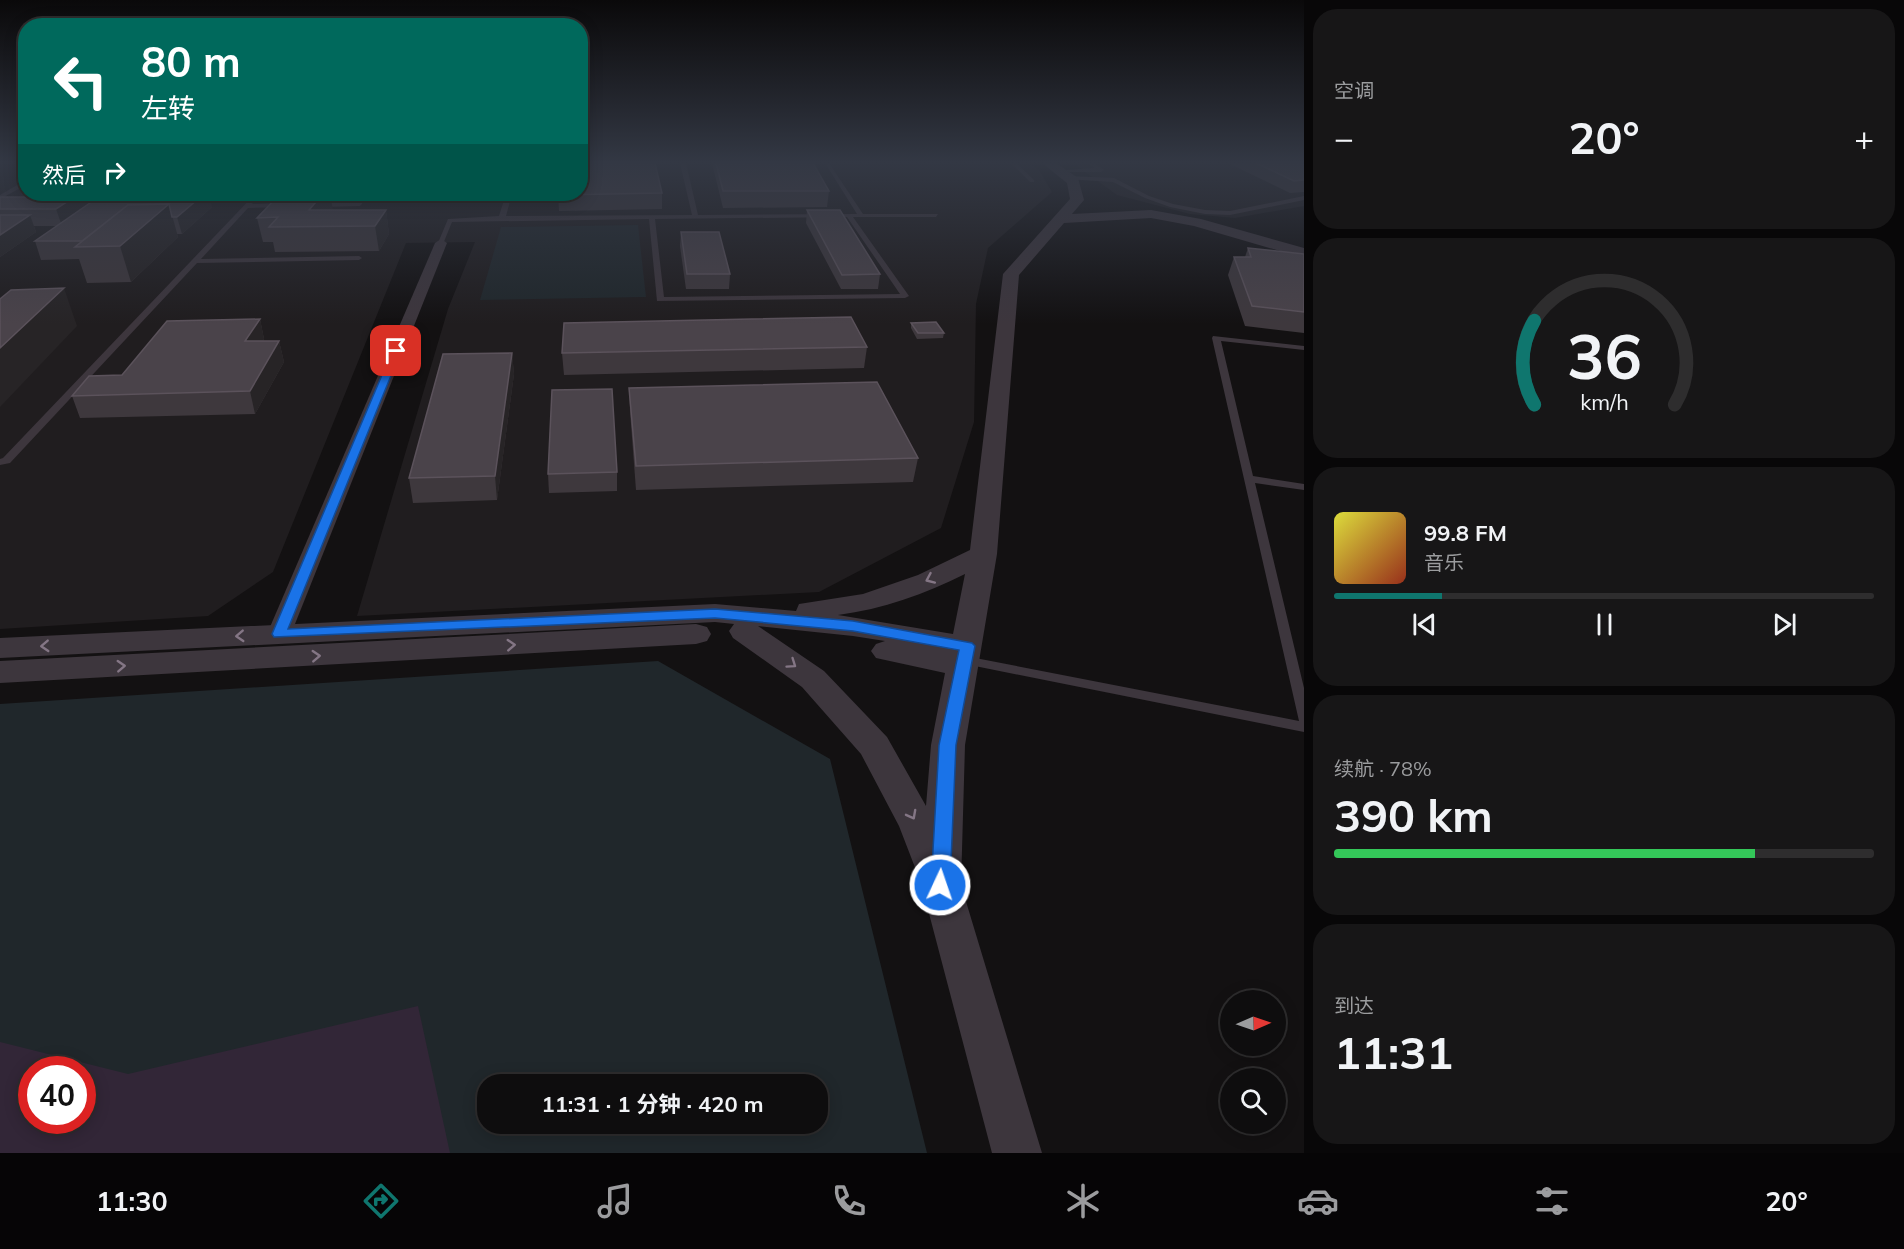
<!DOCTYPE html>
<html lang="zh">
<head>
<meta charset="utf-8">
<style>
	:root { --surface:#0e0d0e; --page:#171617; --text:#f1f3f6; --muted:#9b9c9e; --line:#2e2d2e; --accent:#0f766e }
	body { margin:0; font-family:Mulish,"Noto Sans SC",sans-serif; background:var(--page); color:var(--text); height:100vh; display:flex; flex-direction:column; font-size:22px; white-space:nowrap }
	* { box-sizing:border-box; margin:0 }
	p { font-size:20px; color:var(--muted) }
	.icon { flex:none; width:33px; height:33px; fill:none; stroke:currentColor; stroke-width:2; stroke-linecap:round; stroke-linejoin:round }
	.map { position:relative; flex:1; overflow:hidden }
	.side { display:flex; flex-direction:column; gap:9px; padding:9px; background:#080708; width:600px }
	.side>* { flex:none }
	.guide { position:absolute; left:18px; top:18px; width:570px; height:183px; border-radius:24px; box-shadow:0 3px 15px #0003,0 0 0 2px var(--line); background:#00695c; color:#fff; overflow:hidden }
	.needle { width:39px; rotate:88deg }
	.controls { position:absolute; left:1220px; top:990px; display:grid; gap:12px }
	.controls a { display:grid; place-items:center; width:66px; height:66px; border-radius:50%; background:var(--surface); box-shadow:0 3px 15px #0003,0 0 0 2px var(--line); font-size:30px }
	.speed { position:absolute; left:18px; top:1056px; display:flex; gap:12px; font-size:30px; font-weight:700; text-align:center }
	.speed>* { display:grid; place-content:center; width:78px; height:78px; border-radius:50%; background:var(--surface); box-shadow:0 3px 15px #0003,0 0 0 2px var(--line); line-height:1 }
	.speed .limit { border:9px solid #d22; background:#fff; color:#111 }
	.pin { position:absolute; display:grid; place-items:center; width:51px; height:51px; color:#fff; margin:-26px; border-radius:12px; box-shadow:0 3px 9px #0006 }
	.me { position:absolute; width:66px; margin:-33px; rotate:3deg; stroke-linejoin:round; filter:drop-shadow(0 0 4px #0008) }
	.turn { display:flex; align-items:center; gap:21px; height:126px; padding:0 24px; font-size:27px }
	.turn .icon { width:78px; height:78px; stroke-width:2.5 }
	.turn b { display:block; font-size:42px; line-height:51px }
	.then { display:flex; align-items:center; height:57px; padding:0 24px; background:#0003; gap:12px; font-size:22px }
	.big { font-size:45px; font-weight:700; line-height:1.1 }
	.side .tile { flex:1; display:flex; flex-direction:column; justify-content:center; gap:9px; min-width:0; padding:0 21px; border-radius:24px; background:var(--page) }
	.side .dial { align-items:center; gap:0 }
	.dial svg { height:156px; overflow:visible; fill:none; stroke:var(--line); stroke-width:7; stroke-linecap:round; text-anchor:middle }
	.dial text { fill:var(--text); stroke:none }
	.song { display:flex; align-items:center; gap:18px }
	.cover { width:72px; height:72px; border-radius:9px; background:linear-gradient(135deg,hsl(60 70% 55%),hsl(10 70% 35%)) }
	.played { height:6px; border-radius:3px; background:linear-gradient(90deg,var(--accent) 20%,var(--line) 20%) }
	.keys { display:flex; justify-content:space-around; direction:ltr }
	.heat { display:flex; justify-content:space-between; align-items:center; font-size:33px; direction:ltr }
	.charge { height:9px; border-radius:4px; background:linear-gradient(90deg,#34c759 78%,var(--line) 0) }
	.trip { position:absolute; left:477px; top:1074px; width:351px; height:60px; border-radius:24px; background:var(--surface); box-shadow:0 3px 15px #0003,0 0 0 2px var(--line); font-weight:700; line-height:60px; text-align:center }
	.menu { display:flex; height:96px; justify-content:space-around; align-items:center; background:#060506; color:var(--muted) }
	.menu .icon { width:42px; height:42px }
	.menu .current { color:var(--accent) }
	.menu b { font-size:27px; color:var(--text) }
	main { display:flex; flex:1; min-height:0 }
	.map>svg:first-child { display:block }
	.built { fill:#201d1f }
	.green { fill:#20272b; fill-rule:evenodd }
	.water { fill:#322637; fill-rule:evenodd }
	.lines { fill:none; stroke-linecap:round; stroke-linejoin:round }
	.service { fill:#3d363d; fill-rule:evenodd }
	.minor { fill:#3d363d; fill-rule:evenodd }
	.tertiary { fill:#3d363d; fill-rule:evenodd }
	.wall { fill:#3e383d }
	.shaded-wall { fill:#272426 }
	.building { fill:#4a434a; stroke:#5b525b; stroke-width:1.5 }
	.oneway { stroke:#847685 }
	.route { fill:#1a73e8; stroke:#114b97; stroke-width:1.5 }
</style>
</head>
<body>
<main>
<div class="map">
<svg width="1304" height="1153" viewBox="0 0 1304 1153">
	<rect width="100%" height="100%" fill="#131112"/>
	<g class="built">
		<polygon points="0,163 25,163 26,194 580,194 581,163 1029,163 1039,170 1052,192 988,248 976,304 974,422 941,528 819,592 357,616 448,309 475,242 406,243 273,572 208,616 0,629"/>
		<polygon points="1073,163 1304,163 1304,206 1235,218 1190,214 1117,195"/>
	</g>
	<g class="green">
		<polygon points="638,225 646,297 480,300 501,227"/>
		<path d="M658,661L830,759L927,1153H0V704ZM32,1070H82V1120H32ZM488,1084H818V1124H488Z"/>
	</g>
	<path class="water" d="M418,1006L450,1153H0V1042L128,1074ZM32,1070H82V1120H32Z"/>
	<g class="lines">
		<g class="service">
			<path d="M680,163H686L698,215L857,214L825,163H829L863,214H938L936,217H853L909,296L905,298L657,301L649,219L452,222L443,244L438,243L448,219L499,216L506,194H512L506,216L692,215ZM847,217L900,294L664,297L655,219Z"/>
			<polygon points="1011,163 1016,163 1034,180 1034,182 1030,182"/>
			<polygon points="1088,163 1094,163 1104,170 1101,172 1069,172 1066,170 1095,168"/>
			<polygon points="1068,176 1114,178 1149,196 1173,204 1205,210 1230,211 1304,196 1304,200 1230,215 1205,214 1170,207 1145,198 1113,182 1066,179"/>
			<polygon points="26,180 26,185 0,199 0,195"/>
			<polygon points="255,194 261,194 252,204 285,203 288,205 285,207 248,208 201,259 359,256 362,258 359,260 197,263 10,463 0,465 0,459 3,458"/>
			<polygon points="364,194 370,194 360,206 317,207 314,205 317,203 358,202"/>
			<polygon points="1213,336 1304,346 1304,350 1221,341 1253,476 1304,484 1304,490 1255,483 1304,688 1304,732 960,663 958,660 960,657 965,656 1299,721 1212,338"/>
		</g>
		<polygon class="minor" points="441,239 447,243 291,634 288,639 279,642 270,639 267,634 435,243"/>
		<g class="tertiary">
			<path d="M1042,163H1056L1078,178L1084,200L1072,214L1151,210L1201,219L1304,248V258L1194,226L1151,218L1064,223L1019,275L997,554L965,745L961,885L1042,1153H992L921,883L899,826L861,754L802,687L733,638L729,631L734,624L715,622L0,658V638L715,604L796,611L799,604L863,594L918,575L970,550L1003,274L1070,199L1067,183ZM965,574L953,634L838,615C883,609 925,594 965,574ZM758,626L853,636L885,641L876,644L871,651L876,658L945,673L931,745L926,806L887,737L824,671Z"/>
			<polygon points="696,624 707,627 711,634 707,641 696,644 0,683 0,661"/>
		</g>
	</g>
	<g class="wall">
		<polygon points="712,163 813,163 829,191 827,207 723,208"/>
		<polygon points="1228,163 1304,163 1304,192 1290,193"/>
		<polygon points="662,193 662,209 559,211 558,194"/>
		<polygon points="380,194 418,194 413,202 381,202"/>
		<polygon points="0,197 212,207 182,234 177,234 178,237 131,282 87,283 79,259 41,260 35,241 57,226 34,226 36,232 0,257"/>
		<polygon points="333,210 386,210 389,234 379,251 275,252 273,242 263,242 257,218"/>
		<polygon points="807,210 880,274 878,289 841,289 806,223"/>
		<polygon points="681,232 730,274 729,289 686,289 680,246"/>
		<polygon points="1248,248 1304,254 1304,333 1245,326 1228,275 1234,257 1245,257"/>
		<polygon points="260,319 264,339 263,341 279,341 284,362 255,414 80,418 72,396"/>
		<polygon points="911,323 944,333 943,338 917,339 911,328"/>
		<polygon points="867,347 864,368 564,375 562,353"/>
		<polygon points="512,353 514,374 497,500 413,503 409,478"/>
		<polygon points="629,388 918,458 913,482 636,490 630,411"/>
		<polygon points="617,472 617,491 549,493 548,474"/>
	</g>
	<g class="shaded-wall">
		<polygon points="79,194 106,194 62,226 56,209"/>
		<polygon points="204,194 208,194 212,207 182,234 177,217"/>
		<polygon points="323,194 330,194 333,210 309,210"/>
		<polygon points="412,194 418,194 413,202"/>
		<polygon points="169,204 178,237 131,282 120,246"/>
		<polygon points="386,210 389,234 379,251 375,226"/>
		<polygon points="30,215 36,232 0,257 0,235"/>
		<polygon points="64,288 77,326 0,407 0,348"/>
		<polygon points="260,319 264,339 250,363 245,341"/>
		<polygon points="279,341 284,362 255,414 250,391"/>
		<polygon points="512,353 514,374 497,500 495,476"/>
	</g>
	<g class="building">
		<polygon points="580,163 655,163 662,193 558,195 558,194 580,194"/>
		<polygon points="716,163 813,163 829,191 723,191"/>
		<polygon points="1256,163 1304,163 1304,180 1294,181"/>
		<polygon points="44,194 79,194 56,209 0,209 0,197 39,197"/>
		<polygon points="103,194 204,194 177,217 172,217 169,204 128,205 82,241 35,241"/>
		<polygon points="280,194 323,194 309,210 386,210 375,226 269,227 278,217 257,218"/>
		<polygon points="169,204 120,246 75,247 128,205"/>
		<polygon points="807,210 840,210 880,274 842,275"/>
		<polygon points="0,215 30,215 0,235"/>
		<polygon points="681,232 719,232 730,274 687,274"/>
		<polygon points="1248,248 1304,254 1304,312 1252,306 1234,257 1251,257"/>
		<polygon points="64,288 0,348 0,299 11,290"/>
		<polygon points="851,317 867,347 562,353 564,323"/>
		<polygon points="260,319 245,341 279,341 250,391 72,396 89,376 122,375 167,321"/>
		<polygon points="936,322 944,333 918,333 911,323"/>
		<polygon points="512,353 495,476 409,478 443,354"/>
		<polygon points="877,382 918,458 636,466 629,388"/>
		<polygon points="612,389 617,472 548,474 552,390"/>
	</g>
	<defs><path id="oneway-chevron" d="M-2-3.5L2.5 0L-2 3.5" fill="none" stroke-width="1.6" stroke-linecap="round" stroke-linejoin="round" transform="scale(1.5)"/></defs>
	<g class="oneway">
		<use href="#oneway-chevron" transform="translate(930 579) rotate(156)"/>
		<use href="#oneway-chevron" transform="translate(240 636) rotate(177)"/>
		<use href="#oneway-chevron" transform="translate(511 645) rotate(-3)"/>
		<use href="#oneway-chevron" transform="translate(45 646) rotate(177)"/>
		<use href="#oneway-chevron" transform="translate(316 656) rotate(-3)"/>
		<use href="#oneway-chevron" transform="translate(792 664) rotate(35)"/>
		<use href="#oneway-chevron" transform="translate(121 666) rotate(-3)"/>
		<use href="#oneway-chevron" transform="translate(912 815) rotate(62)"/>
	</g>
	<linearGradient id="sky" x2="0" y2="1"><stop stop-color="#0a090a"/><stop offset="0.5" stop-color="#333844"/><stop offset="1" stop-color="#333844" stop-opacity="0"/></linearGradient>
	<rect width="1304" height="324" fill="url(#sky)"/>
	<polygon class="route" points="393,349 401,351 288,629 715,609 853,621 972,643 975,646 956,745 950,885 947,890 940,893 934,890 931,885 939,745 959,650 853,631 715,618 274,637 272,634"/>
</svg>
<div class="controls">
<a><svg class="needle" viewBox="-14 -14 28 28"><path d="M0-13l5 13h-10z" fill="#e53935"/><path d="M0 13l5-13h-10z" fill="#9b9c9e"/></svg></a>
<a><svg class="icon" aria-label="search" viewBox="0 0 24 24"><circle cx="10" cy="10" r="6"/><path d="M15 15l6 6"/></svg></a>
</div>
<div class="speed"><div class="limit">40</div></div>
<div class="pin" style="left:396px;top:351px;background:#d93025"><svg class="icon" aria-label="arrive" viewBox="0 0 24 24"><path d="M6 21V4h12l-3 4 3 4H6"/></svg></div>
<svg class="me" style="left:940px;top:885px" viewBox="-20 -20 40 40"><circle r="17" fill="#1a73e8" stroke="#fff" stroke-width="3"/><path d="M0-11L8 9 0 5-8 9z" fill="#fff"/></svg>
<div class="trip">11:31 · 1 分钟 · 420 m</div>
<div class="guide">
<div class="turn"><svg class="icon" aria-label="left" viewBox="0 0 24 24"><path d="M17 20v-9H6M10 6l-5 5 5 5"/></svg><div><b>80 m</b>左转</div></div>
<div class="then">然后<svg class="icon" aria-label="right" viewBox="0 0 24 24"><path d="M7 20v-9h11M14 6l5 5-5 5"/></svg></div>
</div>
</div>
<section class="side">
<div class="tile"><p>空调</p>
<div class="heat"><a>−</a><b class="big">20°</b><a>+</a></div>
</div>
<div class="tile dial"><svg viewBox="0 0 100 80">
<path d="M14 69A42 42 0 1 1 86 69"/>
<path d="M14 69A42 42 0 0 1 14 26" stroke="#0f766e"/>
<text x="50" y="56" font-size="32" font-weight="700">36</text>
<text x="50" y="72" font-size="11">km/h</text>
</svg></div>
<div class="tile">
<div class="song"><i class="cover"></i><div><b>99.8 FM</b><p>音乐</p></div></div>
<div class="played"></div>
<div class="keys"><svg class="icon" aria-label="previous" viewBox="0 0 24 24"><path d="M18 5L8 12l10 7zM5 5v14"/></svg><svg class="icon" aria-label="pause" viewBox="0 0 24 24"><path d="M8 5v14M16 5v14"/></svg><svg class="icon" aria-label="next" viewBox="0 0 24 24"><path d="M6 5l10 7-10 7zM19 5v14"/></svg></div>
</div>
<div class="tile"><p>续航 · 78%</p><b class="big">390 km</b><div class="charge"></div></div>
<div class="tile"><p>到达</p><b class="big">11:31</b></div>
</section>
</main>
<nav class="menu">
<b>11:30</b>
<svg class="icon current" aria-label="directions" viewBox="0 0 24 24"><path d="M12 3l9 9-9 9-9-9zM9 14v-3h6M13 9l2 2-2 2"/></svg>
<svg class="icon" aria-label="music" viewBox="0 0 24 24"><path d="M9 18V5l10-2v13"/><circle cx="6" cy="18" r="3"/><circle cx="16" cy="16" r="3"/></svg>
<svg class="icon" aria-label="phone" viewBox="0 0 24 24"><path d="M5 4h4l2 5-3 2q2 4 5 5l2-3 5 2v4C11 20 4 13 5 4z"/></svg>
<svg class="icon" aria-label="climate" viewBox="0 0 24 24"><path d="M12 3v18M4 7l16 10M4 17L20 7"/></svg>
<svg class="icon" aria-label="car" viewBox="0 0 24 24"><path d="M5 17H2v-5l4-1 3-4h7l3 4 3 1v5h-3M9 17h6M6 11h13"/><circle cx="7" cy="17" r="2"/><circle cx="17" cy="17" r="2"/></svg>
<svg class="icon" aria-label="filters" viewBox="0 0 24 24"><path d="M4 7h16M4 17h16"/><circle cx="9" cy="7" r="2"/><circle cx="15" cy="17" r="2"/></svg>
<b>20°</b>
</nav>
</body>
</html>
